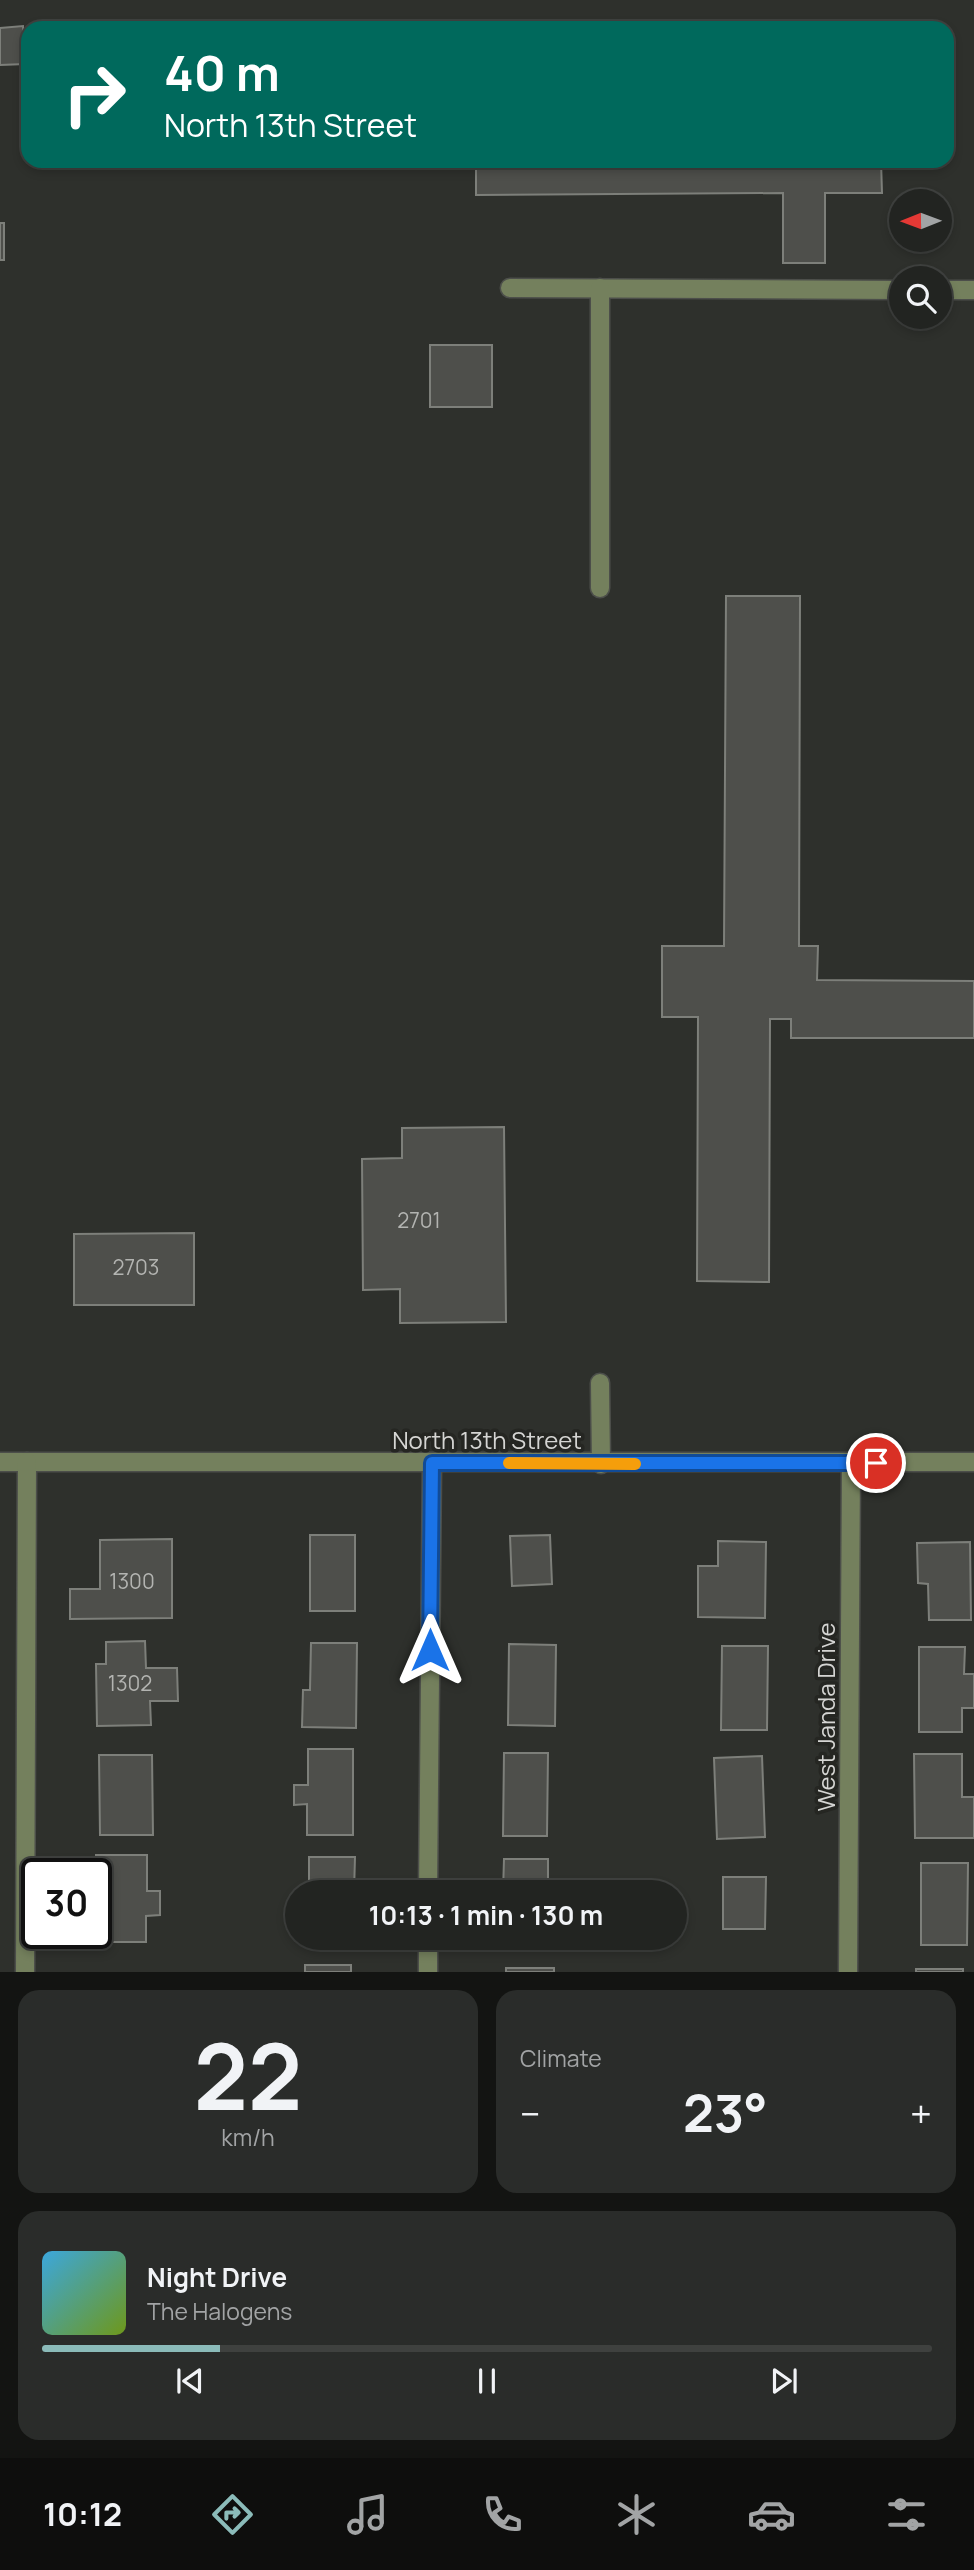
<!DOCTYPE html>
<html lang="en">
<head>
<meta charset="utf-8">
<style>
	:root { --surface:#222421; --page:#2a2c2a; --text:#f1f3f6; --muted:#a2a4a5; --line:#3f413f; --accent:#8bbbb9 }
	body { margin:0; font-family:Manrope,sans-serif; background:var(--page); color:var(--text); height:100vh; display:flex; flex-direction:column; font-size:26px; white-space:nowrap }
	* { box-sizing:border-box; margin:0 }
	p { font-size:23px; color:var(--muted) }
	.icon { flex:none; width:38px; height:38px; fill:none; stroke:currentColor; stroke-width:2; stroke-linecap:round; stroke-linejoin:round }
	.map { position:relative; height:1972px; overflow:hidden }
	.details { display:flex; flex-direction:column; gap:18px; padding:18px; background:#131412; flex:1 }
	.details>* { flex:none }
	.top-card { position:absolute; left:21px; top:21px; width:933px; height:147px; border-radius:21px; box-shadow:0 4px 10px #0003,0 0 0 2px var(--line); background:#00695c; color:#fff; overflow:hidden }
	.needle { width:46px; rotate:269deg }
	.fabs { position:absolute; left:889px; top:189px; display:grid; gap:14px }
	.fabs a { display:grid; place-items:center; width:63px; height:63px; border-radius:50%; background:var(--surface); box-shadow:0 4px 10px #0003,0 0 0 2px var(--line); font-size:35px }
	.speed { position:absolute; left:21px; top:1858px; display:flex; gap:14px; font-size:35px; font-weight:700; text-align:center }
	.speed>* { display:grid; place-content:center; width:91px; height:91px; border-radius:50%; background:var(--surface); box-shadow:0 4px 10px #0003,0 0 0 2px var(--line); line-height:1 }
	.speed .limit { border:4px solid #111; border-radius:10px; background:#fff; color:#111 }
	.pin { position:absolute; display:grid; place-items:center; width:60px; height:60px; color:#fff; margin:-30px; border:4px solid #fff; border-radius:50%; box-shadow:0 2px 7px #0007 }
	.me { position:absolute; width:77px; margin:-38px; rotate:0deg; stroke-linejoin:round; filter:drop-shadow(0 0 5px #0008) }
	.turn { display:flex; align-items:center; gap:24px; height:147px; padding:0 28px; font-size:32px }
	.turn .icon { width:91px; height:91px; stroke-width:2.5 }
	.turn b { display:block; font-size:49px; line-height:60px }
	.big { font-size:52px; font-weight:700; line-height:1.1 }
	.details .card { flex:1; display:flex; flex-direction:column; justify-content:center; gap:10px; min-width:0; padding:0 24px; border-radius:21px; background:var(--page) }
	.details .dial { align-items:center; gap:0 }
	.dial b { font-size:91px; line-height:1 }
	.song { display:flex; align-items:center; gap:21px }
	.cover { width:84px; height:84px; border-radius:10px; background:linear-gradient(135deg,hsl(200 70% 55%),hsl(80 70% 35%)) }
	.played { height:7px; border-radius:4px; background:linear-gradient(90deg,var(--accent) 20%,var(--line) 20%) }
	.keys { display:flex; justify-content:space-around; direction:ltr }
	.heat { display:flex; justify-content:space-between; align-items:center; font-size:38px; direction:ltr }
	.details .tiles { flex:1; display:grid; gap:18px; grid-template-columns:1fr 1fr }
	.card:last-child { grid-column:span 2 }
	.trip { position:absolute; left:285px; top:1880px; width:402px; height:70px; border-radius:35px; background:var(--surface); box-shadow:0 4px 10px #0003,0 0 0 2px var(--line); font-weight:700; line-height:70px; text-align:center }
	.tabs { display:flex; height:112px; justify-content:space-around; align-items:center; background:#0e0e0d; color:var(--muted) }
	.tabs .icon { width:49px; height:49px }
	.tabs .on { color:var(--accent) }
	.tabs b { font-size:32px; color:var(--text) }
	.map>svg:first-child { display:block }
	.building { fill:#4e4f4b; stroke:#7d7f7a; stroke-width:2 }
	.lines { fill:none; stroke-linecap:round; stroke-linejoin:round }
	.minor-casing { stroke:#4c4e4a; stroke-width:21 }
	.minor { stroke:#74805d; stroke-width:18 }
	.route-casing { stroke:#114b97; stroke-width:18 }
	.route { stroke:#1a73e8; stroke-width:12 }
	.slow { stroke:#f59e0b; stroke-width:12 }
	.labels { text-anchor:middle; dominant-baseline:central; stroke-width:7; stroke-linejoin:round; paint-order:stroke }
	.number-label { font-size:21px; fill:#b3b4b1 }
	.street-label { font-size:24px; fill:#d5d5d3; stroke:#252622 }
</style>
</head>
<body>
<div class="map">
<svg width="974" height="1972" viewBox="0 0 974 1972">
	<rect width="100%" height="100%" fill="#2e302c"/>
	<g class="building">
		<polygon points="23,26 25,64 0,65 0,28"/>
		<polygon points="476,161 881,161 882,193 825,193 825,263 783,263 783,193 476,195"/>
		<rect x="0" y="223" width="4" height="37"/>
		<rect x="430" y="345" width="62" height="62"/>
		<polygon points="726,596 800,596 799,946 818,946 817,980 974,981 974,1038 791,1038 791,1019 770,1019 769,1282 697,1281 698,1017 662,1017 662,946 724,946"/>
		<polygon points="504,1127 506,1322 400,1323 400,1289 363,1290 362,1159 402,1158 402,1128"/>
		<polygon points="194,1233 194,1305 74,1305 74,1234"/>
		<rect x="310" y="1535" width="45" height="76"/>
		<polygon points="550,1535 552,1584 512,1586 510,1536"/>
		<polygon points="172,1539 172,1618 70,1619 70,1589 100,1589 100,1540"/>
		<polygon points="718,1541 766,1542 765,1618 698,1617 698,1566 718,1566"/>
		<polygon points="970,1542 971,1620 929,1620 928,1584 918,1583 917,1543"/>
		<polygon points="145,1641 146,1668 177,1668 178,1701 150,1701 151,1725 97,1726 96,1664 106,1664 106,1642"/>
		<polygon points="311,1643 357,1643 356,1728 302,1727 303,1690 310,1690"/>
		<polygon points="509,1644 556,1645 555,1726 508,1725"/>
		<polygon points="722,1646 768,1646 767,1730 721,1730"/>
		<polygon points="919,1647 965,1647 964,1674 974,1674 974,1708 962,1708 962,1732 919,1732"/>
		<polygon points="308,1749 353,1749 353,1835 307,1835 307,1804 294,1805 294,1785 308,1785"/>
		<polygon points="504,1753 548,1753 547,1836 503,1836"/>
		<polygon points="914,1754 962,1754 962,1797 974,1797 974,1838 915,1838"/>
		<polygon points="99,1755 152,1755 153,1835 100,1835"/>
		<polygon points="762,1756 765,1837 717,1839 714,1758"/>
		<polygon points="96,1855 147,1855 147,1891 160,1891 160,1915 146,1916 146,1942 95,1942"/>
		<polygon points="309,1857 355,1857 354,1892 309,1892"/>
		<polygon points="504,1859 548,1859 548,1890 562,1892 503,1892"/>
		<polygon points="921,1863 968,1863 967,1945 921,1945"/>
		<polygon points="723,1877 766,1877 765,1929 723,1929"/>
		<polygon points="503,1937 545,1937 545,1944 503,1943"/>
		<rect x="305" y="1965" width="46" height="7"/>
		<rect x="506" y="1968" width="48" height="4"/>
		<rect x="916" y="1969" width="47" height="3"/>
	</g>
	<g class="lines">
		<defs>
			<g id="minor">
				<polyline points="510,288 901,290"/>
				<polyline points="600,288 600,588"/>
				<polyline points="940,290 974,290"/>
				<polyline points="600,1383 601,1464"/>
				<polyline points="0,1462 974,1462"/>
				<polyline points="428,1892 432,1463"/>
				<polyline points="25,1972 27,1462"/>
				<polyline points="428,1972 428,1937"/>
				<polyline points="848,1972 851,1463"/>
			</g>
		</defs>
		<use href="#minor" class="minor-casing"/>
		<use href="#minor" class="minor"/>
	</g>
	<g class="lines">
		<defs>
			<polyline id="route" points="430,1650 432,1463 876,1463"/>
		</defs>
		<use href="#route" class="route-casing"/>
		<use href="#route" class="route"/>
		<polyline class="slow" points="509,1463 635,1464"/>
	</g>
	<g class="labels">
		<g class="number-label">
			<text x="419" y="1220">2701</text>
			<text x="136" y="1267">2703</text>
			<text x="132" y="1581">1300</text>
			<text x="130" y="1683">1302</text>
		</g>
		<g class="street-label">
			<text x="487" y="1439">North 13th Street</text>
			<text transform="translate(825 1717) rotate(-90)">West Janda Drive</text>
		</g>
	</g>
</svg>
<div class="fabs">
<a><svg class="needle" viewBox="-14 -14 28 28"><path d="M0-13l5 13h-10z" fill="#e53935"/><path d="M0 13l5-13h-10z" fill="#a2a4a5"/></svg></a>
<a><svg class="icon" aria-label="search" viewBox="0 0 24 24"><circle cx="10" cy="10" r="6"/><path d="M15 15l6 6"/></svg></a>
</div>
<div class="speed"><div class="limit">30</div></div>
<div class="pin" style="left:876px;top:1463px;background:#d93025"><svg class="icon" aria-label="arrive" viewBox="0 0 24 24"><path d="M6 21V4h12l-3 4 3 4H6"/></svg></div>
<svg class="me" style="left:430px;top:1650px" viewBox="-20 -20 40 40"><path d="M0-17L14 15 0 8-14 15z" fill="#1a73e8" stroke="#fff" stroke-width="4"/></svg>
<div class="trip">10:13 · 1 min · 130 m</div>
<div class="top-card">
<div class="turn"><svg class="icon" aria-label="right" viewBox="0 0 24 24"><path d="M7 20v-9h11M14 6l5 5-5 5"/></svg><div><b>40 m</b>North 13th Street</div></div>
</div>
</div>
<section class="details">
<div class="tiles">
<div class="card dial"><b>22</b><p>km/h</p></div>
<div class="card"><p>Climate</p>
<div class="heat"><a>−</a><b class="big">23°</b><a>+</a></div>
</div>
<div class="card">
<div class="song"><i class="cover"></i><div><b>Night Drive</b><p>The Halogens</p></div></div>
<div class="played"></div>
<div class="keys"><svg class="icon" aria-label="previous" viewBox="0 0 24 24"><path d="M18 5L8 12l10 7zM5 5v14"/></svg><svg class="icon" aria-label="pause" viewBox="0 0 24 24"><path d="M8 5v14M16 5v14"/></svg><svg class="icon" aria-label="next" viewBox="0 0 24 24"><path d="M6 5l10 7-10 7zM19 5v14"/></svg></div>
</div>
</div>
</section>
<nav class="tabs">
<b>10:12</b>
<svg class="icon on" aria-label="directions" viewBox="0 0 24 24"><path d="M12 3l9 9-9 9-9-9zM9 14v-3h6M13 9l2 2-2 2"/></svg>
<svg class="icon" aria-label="music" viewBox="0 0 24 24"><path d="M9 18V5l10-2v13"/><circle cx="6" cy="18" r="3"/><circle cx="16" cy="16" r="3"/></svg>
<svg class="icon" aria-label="phone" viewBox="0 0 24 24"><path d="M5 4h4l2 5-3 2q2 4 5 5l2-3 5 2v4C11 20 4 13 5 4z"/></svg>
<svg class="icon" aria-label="climate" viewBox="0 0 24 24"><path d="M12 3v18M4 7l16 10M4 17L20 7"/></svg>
<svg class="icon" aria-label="car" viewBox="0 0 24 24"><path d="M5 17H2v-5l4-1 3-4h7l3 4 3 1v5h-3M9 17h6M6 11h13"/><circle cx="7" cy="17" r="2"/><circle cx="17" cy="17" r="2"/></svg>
<svg class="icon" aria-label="filters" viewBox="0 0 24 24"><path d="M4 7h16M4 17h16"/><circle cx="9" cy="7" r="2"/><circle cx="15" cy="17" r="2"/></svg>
</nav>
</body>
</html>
